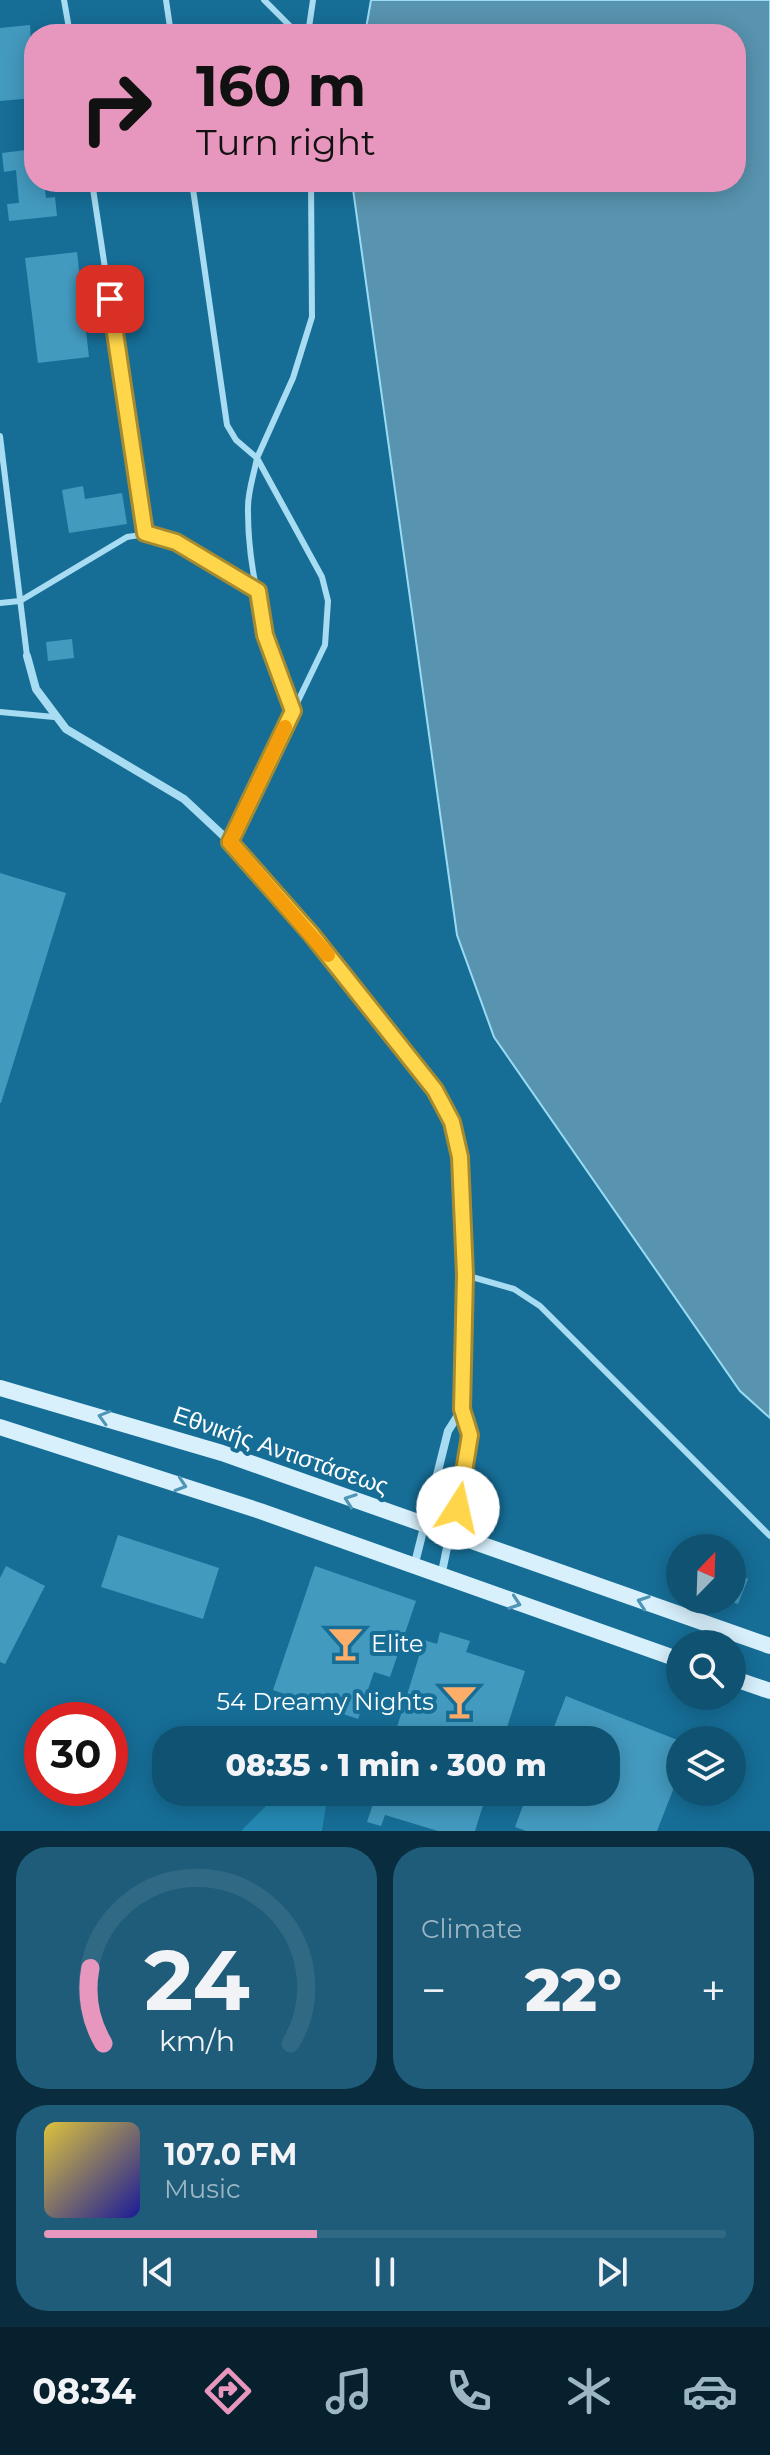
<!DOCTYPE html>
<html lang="en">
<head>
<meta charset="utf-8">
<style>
	:root { --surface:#105271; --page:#1e5c79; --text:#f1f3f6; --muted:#9cb6c3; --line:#306984; --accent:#e797bd }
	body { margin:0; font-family:Montserrat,sans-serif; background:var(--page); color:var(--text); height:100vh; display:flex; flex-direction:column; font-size:30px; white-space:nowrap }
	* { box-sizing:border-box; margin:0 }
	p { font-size:26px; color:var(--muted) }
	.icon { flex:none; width:44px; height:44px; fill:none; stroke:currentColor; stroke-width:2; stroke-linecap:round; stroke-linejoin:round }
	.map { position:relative; height:1831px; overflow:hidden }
	.side { display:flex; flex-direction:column; gap:16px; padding:16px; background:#092d3e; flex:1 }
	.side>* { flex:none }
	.banner { position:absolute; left:24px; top:24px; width:722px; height:168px; border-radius:32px; box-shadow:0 4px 20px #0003; background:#e797bd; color:#111; overflow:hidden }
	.needle { width:52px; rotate:23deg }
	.tools { position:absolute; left:666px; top:1534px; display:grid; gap:16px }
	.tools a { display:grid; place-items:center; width:80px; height:80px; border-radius:50%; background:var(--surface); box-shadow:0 4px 20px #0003; font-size:40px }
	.speed { position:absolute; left:24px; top:1702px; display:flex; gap:16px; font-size:40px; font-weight:700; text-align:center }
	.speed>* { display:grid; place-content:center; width:104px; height:104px; border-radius:50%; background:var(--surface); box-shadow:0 4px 20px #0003; line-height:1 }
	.speed .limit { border:12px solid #d22; background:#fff; color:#111 }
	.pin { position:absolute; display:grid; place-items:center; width:68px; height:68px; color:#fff; margin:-34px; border-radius:16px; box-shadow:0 4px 12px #0006 }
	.me { position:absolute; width:88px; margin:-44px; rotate:10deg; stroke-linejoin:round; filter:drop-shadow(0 0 6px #0008) }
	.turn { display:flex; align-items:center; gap:28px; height:168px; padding:0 40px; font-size:36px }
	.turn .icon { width:104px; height:104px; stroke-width:2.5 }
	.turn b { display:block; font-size:56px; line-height:68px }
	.big { font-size:60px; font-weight:800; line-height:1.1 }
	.side .widget { flex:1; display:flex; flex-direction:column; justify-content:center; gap:12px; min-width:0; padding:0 28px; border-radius:32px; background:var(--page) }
	.side .dial { align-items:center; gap:0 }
	.dial svg { height:208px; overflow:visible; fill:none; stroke:var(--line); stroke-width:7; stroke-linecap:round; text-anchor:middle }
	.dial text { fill:var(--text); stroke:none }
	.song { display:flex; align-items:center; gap:24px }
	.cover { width:96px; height:96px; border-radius:12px; background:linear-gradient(135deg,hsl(50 70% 55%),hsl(240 70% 35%)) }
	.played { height:8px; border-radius:4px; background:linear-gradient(90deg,var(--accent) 40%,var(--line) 40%) }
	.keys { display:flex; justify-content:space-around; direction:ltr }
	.heat { display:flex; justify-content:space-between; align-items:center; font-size:44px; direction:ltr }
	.side .tiles { flex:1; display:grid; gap:16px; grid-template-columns:1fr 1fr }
	.widget:last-child { grid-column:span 2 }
	.trip { position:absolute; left:152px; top:1726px; width:468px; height:80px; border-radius:32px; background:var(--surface); box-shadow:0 4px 20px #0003; font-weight:800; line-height:80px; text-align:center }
	.menu { display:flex; height:128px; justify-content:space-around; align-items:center; background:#06212d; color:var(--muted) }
	.menu .icon { width:56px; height:56px }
	.menu .selected { color:var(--accent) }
	.menu b { font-size:36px; color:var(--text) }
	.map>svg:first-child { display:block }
	.green { fill:#2589b3 }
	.water { fill:#5894af; stroke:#9adbf4; stroke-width:2 }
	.building { fill:#439abf }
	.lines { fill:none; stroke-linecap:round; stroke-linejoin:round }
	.lane { stroke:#a8dcf2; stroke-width:6 }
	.street { stroke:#a8dcf2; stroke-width:8 }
	.secondary { stroke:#d7f0fc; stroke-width:16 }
	.oneway { stroke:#5095b5 }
	.route-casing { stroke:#a68a30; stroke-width:20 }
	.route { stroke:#ffd54a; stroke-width:14 }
	.slow { stroke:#f59e0b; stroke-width:14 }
	.labels { text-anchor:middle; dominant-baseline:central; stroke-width:8; stroke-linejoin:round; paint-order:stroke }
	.street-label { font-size:24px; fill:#fff; stroke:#166e97 }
	.poi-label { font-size:24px; fill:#fff; stroke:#166e97; text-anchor:start }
</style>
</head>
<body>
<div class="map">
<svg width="770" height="1831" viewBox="0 0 770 1831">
	<rect width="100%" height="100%" fill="#166e97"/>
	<polygon class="green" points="280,1792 328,1792 322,1831 241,1831"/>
	<polygon class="water" points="371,0 770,0 770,1418 740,1391 494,1037 457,935 352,182 736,182 736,34 365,34"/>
	<g class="building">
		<polygon points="30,25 34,98 0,101 0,28"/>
		<polygon points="34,149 34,182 44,182 46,198 55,197 57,216 9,221 7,204 19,203 16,170 4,172 2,153"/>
		<polygon points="77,252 89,357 38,363 25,258"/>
		<polygon points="83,486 85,499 122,493 127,524 69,533 62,490"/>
		<polygon points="72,639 74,658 48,661 46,642"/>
		<polygon points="0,873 66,893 1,1103 0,1103"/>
		<polygon points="118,1535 219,1568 203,1619 101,1587"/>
		<polygon points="6,1566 45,1586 5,1664 0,1662 0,1578"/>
		<polygon points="315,1566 416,1601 390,1677 374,1672 358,1719 273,1690"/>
		<polygon points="732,1573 748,1579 738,1604 732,1602"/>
		<polygon points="440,1632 470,1641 466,1652 525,1671 503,1740 393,1740 424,1640 437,1644"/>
		<polygon points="566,1696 680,1741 680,1772 657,1831 526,1831 515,1827 528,1792 606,1792 606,1740 549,1740"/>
		<polygon points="377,1792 487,1792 475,1831 438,1831 385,1815 381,1826 367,1822"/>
	</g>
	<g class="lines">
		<g class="lane">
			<polyline points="64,0 70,34"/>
			<polyline points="166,0 171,34"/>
			<polyline points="264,0 298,34"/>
			<polyline points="308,34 313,0"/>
			<polyline points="92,182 145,533"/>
			<path d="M192,182L227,425L236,440L257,458C254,474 248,491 248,507C247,577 269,646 293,711"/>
			<polyline points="0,436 27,656"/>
			<path d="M0,603L20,601L127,537C177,527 215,570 258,591"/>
			<polyline points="0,712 54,717"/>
			<polyline points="230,842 325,645 328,601 322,577 257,458 293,378 312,317 311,182"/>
			<polyline points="465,1275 514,1289 540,1306 770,1536"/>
		</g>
		<g class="street">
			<polyline points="27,656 36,689 66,729 184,799 230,842 312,935 448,1110 460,1157 465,1275 462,1409 470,1435 441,1577"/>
			<polyline points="414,1567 448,1431 462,1409"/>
		</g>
		<g class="secondary">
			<polyline points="0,1388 222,1453 770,1646"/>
			<polyline points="0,1427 260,1511 680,1660"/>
			<polyline points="732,1678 770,1691"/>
		</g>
	</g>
	<defs><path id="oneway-chevron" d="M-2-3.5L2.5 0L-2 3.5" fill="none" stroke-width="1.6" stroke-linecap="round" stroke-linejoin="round" transform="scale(2)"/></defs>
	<g class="oneway">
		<use href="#oneway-chevron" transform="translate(104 1417) rotate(-164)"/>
		<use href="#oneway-chevron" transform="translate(181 1485) rotate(18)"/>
		<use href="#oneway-chevron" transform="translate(350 1500) rotate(-160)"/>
		<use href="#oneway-chevron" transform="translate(643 1602) rotate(-161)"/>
		<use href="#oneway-chevron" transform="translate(515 1603) rotate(19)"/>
	</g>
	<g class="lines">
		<defs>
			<polyline id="route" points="110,299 145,533 176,542 258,591 265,635 293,711 230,842 312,935 435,1090 452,1122 460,1157 465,1275 462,1409 470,1435 458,1508"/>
		</defs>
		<use href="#route" class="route-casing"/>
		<use href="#route" class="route"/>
		<polyline class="slow" points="285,727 230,842 328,955"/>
	</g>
	<defs>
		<symbol id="bar-bare" viewBox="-9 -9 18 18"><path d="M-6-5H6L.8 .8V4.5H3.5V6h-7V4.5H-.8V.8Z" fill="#ffae69" stroke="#166e97" stroke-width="2.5" paint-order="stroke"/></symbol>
	</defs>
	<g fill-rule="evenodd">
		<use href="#bar-bare" x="320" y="1618" width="51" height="51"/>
		<use href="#bar-bare" x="434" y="1676" width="51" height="51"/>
	</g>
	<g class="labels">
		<g class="street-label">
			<text transform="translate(281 1450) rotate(19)">Εθνικής Αντιστάσεως</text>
		</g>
		<g class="poi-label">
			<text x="371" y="1643">Elite</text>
			<text x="434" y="1701" text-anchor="end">54 Dreamy Nights</text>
		</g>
	</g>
</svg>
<div class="tools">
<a><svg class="needle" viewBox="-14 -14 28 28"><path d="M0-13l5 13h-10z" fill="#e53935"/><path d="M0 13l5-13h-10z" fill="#9cb6c3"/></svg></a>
<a><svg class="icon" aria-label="search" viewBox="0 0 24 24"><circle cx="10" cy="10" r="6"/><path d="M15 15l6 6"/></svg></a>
<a><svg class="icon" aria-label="layers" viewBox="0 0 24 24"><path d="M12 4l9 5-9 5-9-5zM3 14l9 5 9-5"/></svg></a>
</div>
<div class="speed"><div class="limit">30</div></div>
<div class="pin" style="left:110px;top:299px;background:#d93025"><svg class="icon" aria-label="arrive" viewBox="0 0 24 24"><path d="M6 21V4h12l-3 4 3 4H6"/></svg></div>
<svg class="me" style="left:458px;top:1508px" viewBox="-20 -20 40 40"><circle r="19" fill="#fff"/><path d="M0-13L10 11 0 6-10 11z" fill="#ffd54a"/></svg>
<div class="trip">08:35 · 1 min · 300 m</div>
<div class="banner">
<div class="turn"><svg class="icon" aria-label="right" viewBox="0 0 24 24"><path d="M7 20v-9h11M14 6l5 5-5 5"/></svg><div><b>160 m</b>Turn right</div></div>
</div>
</div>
<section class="side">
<div class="tiles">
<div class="widget dial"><svg viewBox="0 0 100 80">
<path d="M14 69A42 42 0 1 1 86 69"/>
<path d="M14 69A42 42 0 0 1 9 40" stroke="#e797bd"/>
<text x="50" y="56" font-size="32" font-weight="700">24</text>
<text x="50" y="72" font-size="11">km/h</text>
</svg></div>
<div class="widget"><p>Climate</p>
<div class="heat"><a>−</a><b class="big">22°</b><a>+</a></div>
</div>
<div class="widget">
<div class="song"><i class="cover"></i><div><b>107.0 FM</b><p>Music</p></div></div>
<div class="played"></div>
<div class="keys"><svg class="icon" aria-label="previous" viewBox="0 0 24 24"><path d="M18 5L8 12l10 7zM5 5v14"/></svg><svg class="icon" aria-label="pause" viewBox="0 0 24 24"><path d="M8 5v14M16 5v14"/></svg><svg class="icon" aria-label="next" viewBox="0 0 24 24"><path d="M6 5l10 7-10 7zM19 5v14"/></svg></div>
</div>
</div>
</section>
<nav class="menu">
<b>08:34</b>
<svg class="icon selected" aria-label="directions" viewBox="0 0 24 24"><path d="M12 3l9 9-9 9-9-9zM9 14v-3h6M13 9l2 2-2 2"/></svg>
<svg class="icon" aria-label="music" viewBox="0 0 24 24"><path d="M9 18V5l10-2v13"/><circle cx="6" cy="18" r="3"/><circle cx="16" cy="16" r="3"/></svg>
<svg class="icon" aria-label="phone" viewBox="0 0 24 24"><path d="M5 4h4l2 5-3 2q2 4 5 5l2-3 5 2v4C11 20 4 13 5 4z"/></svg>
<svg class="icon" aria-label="climate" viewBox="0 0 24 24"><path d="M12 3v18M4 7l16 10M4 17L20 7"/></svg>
<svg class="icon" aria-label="car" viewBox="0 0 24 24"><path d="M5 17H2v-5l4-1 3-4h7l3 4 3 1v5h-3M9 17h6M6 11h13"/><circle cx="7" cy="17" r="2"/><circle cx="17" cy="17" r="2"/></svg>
</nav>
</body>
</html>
